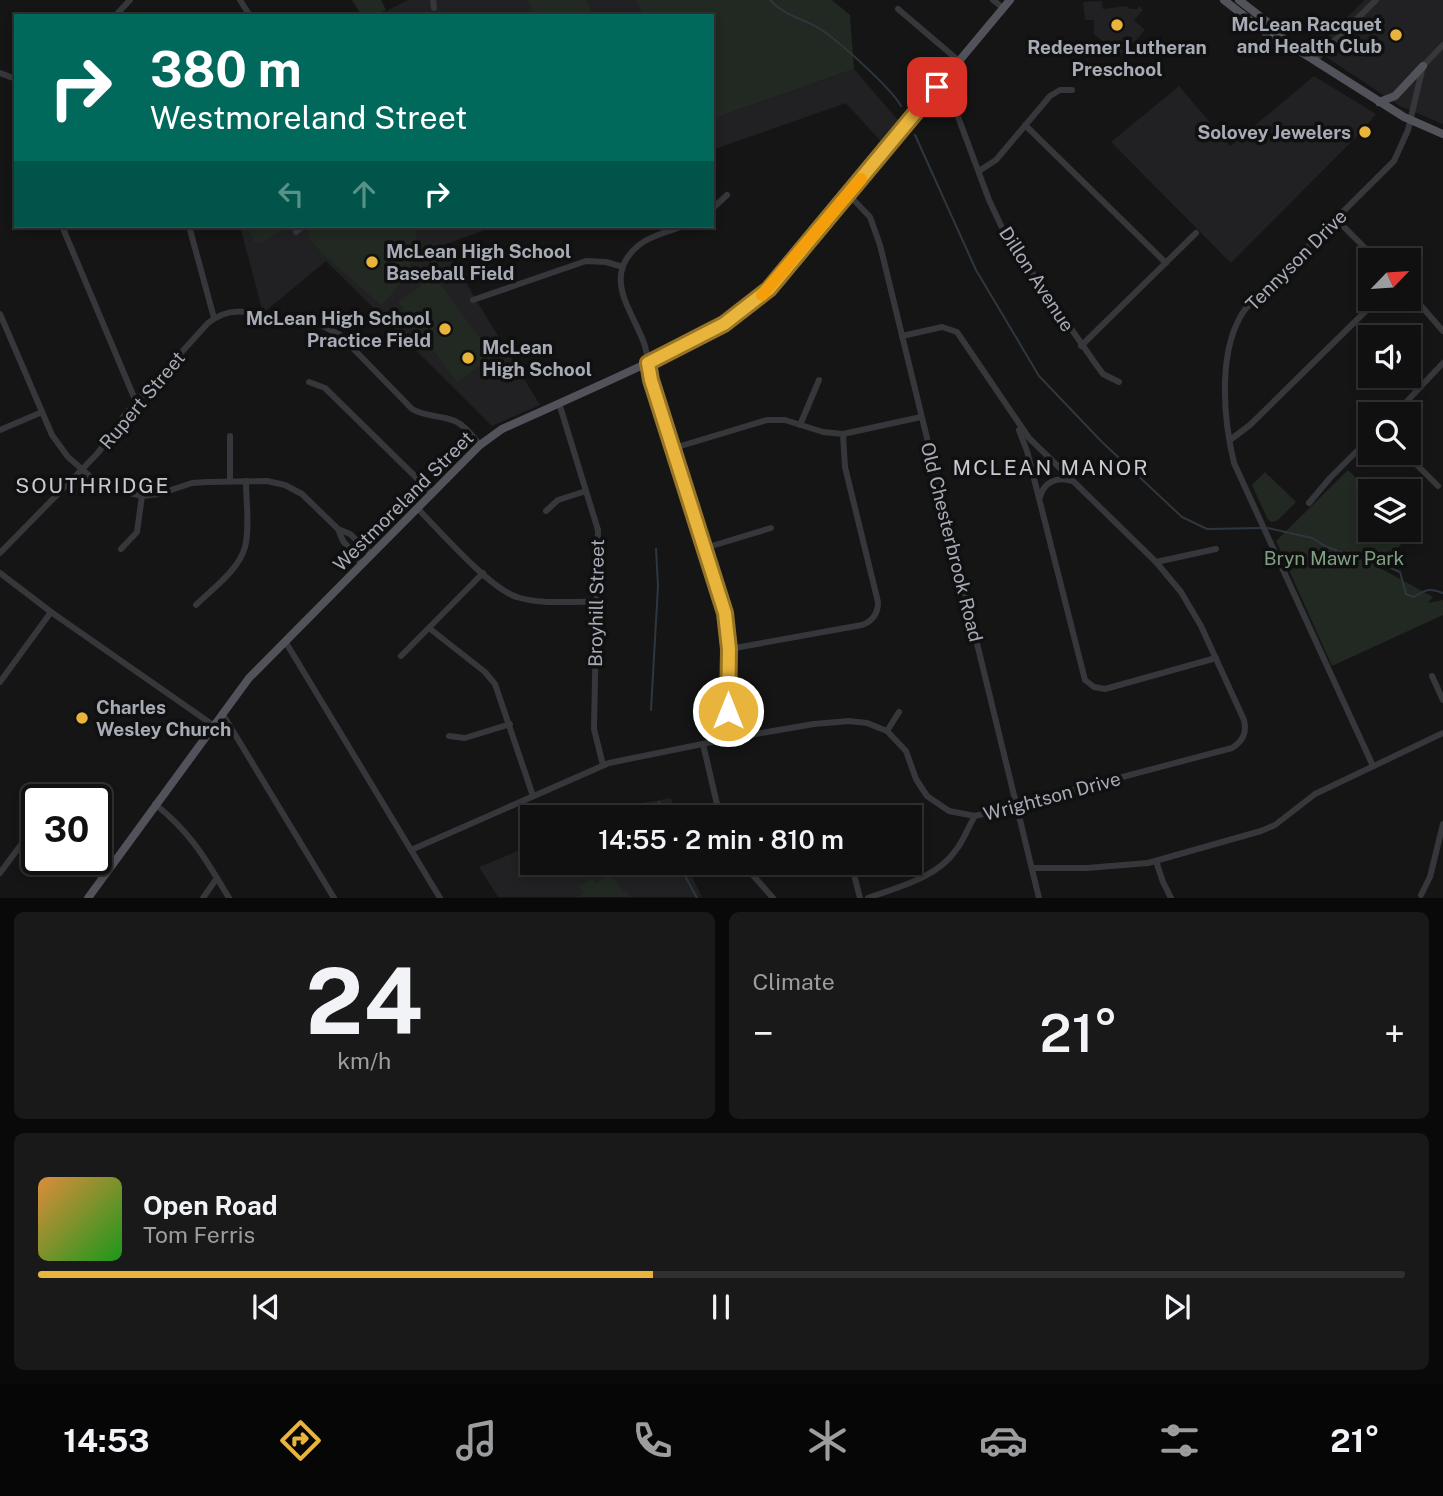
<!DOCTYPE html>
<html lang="en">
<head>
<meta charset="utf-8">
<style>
	:root { --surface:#101010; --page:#191919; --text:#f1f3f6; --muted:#9c9d9f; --line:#303030; --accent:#e8b43b }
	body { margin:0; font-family:"Public Sans",sans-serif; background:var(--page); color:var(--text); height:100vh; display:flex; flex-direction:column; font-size:26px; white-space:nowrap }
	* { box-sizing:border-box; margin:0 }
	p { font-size:23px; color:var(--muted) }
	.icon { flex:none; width:38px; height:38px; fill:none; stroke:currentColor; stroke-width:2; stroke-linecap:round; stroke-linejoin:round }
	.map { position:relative; height:898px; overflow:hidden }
	.panel { display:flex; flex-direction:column; gap:14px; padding:14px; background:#090909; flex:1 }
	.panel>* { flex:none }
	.banner { position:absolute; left:14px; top:14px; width:700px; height:214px; border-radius:0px; box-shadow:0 4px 10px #0003,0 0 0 2px var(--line); background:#00695c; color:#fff; overflow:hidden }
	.needle { width:46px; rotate:65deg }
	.fabs { position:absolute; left:1358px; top:248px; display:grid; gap:14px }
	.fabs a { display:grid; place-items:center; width:63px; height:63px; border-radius:0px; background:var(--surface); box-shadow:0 4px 10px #0003,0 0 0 2px var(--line); font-size:35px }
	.speed { position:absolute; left:21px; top:784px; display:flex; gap:14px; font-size:35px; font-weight:700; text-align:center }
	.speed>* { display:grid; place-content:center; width:91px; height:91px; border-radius:50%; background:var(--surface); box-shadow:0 4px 10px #0003,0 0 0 2px var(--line); line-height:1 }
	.speed .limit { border:4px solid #111; border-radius:10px; background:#fff; color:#111 }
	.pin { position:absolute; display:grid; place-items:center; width:60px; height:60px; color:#fff; margin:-30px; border-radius:14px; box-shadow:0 4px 10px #0006 }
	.me { position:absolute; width:77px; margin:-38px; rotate:0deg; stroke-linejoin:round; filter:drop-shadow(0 0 5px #0008) }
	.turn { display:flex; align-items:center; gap:24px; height:147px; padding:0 21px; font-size:32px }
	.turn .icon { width:91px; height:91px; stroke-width:2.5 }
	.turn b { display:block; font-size:49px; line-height:60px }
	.lanes { display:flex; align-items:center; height:66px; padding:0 21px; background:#0003; justify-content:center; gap:35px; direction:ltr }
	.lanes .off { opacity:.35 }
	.big { font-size:52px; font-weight:600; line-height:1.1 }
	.panel .tile { flex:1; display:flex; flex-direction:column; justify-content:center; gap:10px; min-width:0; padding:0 24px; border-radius:10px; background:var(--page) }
	.panel .dial { align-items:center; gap:0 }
	.dial b { font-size:91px; line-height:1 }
	.song { display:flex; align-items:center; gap:21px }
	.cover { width:84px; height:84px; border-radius:10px; background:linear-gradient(135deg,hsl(30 70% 55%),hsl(120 70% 35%)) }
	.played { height:7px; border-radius:4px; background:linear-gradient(90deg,var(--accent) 45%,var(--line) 45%) }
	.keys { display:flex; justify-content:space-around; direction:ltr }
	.heat { display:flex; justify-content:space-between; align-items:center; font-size:38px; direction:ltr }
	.panel .tiles { flex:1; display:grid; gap:14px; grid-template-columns:1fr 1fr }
	.tile:last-child { grid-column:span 2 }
	.trip { position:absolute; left:520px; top:805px; width:402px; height:70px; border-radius:0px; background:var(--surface); box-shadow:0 4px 10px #0003,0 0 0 2px var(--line); font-weight:600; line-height:70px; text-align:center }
	.tab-bar { display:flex; height:112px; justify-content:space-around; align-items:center; background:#060606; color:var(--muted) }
	.tab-bar .icon { width:49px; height:49px }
	.tab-bar .current { color:var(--accent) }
	.tab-bar b { font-size:32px; color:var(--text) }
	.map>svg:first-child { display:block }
	.built { fill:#212123 }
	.green { fill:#212922 }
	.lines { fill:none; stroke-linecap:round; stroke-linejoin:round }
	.stream { stroke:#2e373e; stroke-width:2 }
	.minor { stroke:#36373b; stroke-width:6 }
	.major { stroke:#52535a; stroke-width:8 }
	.route-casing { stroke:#977526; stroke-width:18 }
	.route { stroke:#e8b43b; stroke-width:12 }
	.slow { stroke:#f59e0b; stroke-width:12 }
	.poi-dot { fill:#e8b43b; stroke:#101011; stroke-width:2.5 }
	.labels { text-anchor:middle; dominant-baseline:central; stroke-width:7; stroke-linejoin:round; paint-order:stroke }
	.poi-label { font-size:19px; font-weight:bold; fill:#a7abb6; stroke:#101011; text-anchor:end }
	.street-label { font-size:19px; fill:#a7abb6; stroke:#101011 }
	.park-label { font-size:19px; fill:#7fa082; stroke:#101011 }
	.neighbourhood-label { font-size:21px; letter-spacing:2px; fill:#c8cad2; stroke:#101011 }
</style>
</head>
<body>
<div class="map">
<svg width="1443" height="898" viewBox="0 0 1443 898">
	<rect width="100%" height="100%" fill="#151516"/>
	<g class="built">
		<polygon points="408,0 635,0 644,16 377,16"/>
		<polygon points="1365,0 1443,0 1443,124 1400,106 1314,49"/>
		<polygon points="1102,1 1103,9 1127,6 1130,9 1137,9 1139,6 1143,10 1134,20 1145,30 1123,55 1118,51 1116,53 1094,34 1094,20 1085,20 1083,2"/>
		<polygon points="854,69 903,126 886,147 846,103 712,150 712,119"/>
		<polygon points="1314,76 1376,114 1364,129 1231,263 1111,142 1179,86 1230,146"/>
		<polygon points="240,226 496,226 443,245 540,405 492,426 326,261 263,313"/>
		<polygon points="671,798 675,817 593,817 614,808"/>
		<polygon points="532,845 532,863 685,863 702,897 498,897 479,867"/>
	</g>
	<g class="green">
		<polygon points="352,0 381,0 386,10 374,16 362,16"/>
		<polygon points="528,0 586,0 593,16 535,16"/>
		<polygon points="635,0 832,0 850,15 854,69 712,119 712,16 644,16"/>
		<polygon points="247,226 291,226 260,243 254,242"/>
		<path d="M310,226H416C418,257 404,284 381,305L323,254L308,237Z"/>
		<polygon points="434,276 493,356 457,382 398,302"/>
		<polygon points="1348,470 1371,492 1370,530 1409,530 1409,527 1413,531 1380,568 1433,597 1428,603 1443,600 1443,615 1332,666 1276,541"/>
		<polygon points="1265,472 1296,502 1277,521 1271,522 1267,518 1252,485"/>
		<polygon points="573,863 631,863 579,879"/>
		<polygon points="611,874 623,892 626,891 630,897 578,897 583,893 579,886 592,878 596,883"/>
	</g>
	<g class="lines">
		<g class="stream">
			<path d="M770,0C785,16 799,17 817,27C836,38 891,88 901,106"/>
			<polyline points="915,135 976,270 1039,376 1102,442 1182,517 1207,529 1262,528"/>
			<path d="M1268,528L1312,538L1325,546L1345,554L1371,559L1400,572L1406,594L1414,597C1426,589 1430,588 1443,593"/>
			<polyline points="651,710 658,586 656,549"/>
			<polyline points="659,802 664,817"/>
			<polyline points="678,863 697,898"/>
		</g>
		<g class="minor">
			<polyline points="240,0 250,16"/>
			<polyline points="433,0 434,8"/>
			<polyline points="993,0 1003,8"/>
			<polyline points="898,9 959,61"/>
			<polyline points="115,16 130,0"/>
			<polyline points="1314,61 1376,0"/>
			<polyline points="0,73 16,79"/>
			<polyline points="937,87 957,114 989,200 1005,234 1095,363 1103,374 1119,382"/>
			<polyline points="1025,125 1166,263"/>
			<polyline points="979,171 996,160 1050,96 1060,90 1072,90"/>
			<polyline points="848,194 870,217 880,245 1039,898"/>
			<polyline points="712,209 727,195"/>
			<polyline points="1336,219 1378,261"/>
			<polyline points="62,226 136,402"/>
			<polyline points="189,226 214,318"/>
			<path d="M683,226C669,232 651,235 639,245C601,276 632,310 644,343C648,355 649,368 651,380L725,613L729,649L728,697L732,738"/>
			<polyline points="296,232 303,226"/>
			<polyline points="1409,292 1443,331"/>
			<polyline points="473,300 586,261 606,262 623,267"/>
			<polyline points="0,314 52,435 68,457 92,478 116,490 142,496 159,494 192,483 207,482 267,481 285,485 302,494 338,529 350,534 371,554"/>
			<path d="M323,326L340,335L412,409C425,417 441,415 455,421C466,426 473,437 480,445"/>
			<polyline points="1081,346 1196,233"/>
			<polyline points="309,382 325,388 432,493"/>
			<polyline points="559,403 598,530 594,729 603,765"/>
			<polyline points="1394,415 1443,363"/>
			<polyline points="800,425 819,380"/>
			<polyline points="0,430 42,412"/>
			<polyline points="1019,430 1027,451 1085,680 1094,687 1105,689 1216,658"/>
			<polyline points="230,436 230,481"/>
			<polyline points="1230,440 1250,425 1378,299"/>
			<polyline points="674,448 767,420 785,420 823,432 843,434 921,417"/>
			<polyline points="1405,453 1438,486"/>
			<path d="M1040,497C1044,482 1057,476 1072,481"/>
			<polyline points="1309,503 1330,478 1370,438"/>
			<path d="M417,508C439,530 490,589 517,597C541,605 572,601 597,602"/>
			<polyline points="546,511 558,500 586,491"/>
			<polyline points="338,529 343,541 362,564"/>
			<polyline points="705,548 771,528"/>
			<polyline points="121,549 137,532 142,496"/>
			<path d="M0,553L96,455L109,439L123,417L208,323C227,308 248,308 268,322"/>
			<polyline points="1156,562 1216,549"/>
			<polyline points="0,573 51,612 213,725"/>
			<path d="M196,605C212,589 239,570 245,547C250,527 246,502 246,481"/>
			<polyline points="429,628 485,672 495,684 533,796"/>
			<polyline points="285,641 440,898"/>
			<path d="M729,649L862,625C873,621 878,613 878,602L845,467L843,434"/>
			<polyline points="401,656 483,573"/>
			<polyline points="1432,676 1443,700"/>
			<polyline points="0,682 51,612"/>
			<polyline points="222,713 334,898"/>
			<polyline points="887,731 899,712"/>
			<polyline points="449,736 465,738 510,724"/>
			<polyline points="703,744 720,817"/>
			<path d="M1373,766L1234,463C1223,417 1217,347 1246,308L1394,161L1408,130L1423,66L1443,45"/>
			<path d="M155,804C192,834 205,858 229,898"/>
			<polyline points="411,850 609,763 732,738 814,724 849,721 867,723 887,731 906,751 916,779 927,796 949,811 975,816"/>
			<polyline points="1156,861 1163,882 1171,898"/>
			<polyline points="742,863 773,898"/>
			<polyline points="851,863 860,898"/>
			<polyline points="1032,868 1087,868 1148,863 1261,831 1275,825 1315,794 1443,733"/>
			<polyline points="0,873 37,823"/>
			<polyline points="1421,895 1430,877 1443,824"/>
			<polyline points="203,898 217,878"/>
			<path d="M868,898C898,887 937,878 956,850C964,840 968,827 975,816L1232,748C1243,741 1247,733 1244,720L1201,626L1181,592L1156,562L1029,438L957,332L942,327L902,336"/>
		</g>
		<g class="major">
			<polyline points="1224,0 1265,32 1287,43 1404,117 1443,134"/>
			<polyline points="1239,0 1275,28 1285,40"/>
			<polyline points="1379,102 1395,96 1423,66"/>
			<path d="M88,898L249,678L480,445L502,429C555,405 608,382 660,357C700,337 742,318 773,284L1010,0"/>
		</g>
	</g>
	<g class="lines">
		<defs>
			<polyline id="route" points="728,711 729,649 725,613 651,380 648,363 724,324 769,289 937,87"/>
		</defs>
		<use href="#route" class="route-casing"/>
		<use href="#route" class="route"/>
		<polyline class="slow" points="762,295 861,179"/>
	</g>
	<g class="poi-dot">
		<circle cx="1117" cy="25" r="7"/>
		<circle cx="1396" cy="35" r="7"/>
		<circle cx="1365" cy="132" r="7"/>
		<circle cx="372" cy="262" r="7"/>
		<circle cx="445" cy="329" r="7"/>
		<circle cx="468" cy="358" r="7"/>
		<circle cx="82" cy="718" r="7"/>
	</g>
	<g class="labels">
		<g class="poi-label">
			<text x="1382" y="24">McLean Racquet<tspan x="1382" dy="22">and Health Club</tspan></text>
			<text x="1117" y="47" text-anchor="middle">Redeemer Lutheran<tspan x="1117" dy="22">Preschool</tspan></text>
			<text x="1351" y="132">Solovey Jewelers</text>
			<text x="386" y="251" text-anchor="start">McLean High School<tspan x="386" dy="22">Baseball Field</tspan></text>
			<text x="431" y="318">McLean High School<tspan x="431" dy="22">Practice Field</tspan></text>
			<text x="482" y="347" text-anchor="start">McLean<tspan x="482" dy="22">High School</tspan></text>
			<text x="96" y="707" text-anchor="start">Charles<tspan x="96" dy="22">Wesley Church</tspan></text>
		</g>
		<g class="street-label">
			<text transform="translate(1296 260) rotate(-45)">Tennyson Drive</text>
			<text transform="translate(1037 279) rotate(57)">Dillon Avenue</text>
			<text transform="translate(142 400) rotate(-50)">Rupert Street</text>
			<text transform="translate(403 501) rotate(-45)">Westmoreland Street</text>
			<text transform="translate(952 542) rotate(76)">Old Chesterbrook Road</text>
			<text transform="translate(596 603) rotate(-89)">Broyhill Street</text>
			<text transform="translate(1052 796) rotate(-15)">Wrightson Drive</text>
		</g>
		<g class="park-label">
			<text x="1334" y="558">Bryn Mawr Park</text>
		</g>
		<g class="neighbourhood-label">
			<text x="1051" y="467">MCLEAN MANOR</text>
			<text x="93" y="485">SOUTHRIDGE</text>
		</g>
	</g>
</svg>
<div class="fabs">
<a><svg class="needle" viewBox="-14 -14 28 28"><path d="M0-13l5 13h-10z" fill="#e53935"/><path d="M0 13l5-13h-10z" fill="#9c9d9f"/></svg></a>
<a><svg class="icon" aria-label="sound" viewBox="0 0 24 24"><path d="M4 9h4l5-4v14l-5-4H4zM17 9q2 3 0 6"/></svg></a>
<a><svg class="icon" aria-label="search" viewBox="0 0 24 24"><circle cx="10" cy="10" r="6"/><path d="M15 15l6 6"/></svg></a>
<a><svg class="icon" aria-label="layers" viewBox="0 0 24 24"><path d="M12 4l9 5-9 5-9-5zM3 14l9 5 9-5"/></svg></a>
</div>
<div class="speed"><div class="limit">30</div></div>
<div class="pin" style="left:937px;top:87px;background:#d93025"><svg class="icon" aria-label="arrive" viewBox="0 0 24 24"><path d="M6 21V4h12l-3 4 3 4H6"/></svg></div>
<svg class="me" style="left:728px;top:711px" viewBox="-20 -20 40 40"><circle r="17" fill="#e8b43b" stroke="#fff" stroke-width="3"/><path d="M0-11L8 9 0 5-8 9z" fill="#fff"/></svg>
<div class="trip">14:55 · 2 min · 810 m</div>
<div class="banner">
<div class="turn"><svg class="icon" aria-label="right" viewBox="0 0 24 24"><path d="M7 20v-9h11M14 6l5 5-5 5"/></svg><div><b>380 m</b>Westmoreland Street</div></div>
<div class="lanes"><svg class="icon off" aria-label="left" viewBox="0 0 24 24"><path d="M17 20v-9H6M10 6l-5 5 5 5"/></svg><svg class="icon off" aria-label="ahead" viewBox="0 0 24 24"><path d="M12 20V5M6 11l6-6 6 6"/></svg><svg class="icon" aria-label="right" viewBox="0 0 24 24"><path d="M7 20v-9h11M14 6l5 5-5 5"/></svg></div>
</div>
</div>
<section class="panel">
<div class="tiles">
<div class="tile dial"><b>24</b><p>km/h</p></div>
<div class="tile"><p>Climate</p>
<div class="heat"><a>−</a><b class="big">21°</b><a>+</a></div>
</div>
<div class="tile">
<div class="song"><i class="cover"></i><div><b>Open Road</b><p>Tom Ferris</p></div></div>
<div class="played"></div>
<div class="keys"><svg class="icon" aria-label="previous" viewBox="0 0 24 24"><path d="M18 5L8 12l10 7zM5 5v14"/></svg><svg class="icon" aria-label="pause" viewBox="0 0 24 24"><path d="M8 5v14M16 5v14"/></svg><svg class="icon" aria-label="next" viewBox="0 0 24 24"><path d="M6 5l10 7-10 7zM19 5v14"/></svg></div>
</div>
</div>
</section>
<nav class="tab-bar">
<b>14:53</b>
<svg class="icon current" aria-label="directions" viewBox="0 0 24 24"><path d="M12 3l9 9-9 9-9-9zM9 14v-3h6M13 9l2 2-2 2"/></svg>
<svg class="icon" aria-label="music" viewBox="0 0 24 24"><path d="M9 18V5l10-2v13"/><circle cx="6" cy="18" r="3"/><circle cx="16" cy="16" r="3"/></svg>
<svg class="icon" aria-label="phone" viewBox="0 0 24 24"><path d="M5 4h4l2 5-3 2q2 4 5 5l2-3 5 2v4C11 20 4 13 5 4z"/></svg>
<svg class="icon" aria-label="climate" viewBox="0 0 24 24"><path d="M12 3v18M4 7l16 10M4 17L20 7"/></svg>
<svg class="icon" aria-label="car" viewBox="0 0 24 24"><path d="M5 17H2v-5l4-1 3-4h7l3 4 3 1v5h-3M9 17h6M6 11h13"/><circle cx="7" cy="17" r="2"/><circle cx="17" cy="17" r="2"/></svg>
<svg class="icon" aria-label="filters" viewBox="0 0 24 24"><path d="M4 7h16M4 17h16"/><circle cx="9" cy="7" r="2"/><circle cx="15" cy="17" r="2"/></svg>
<b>21°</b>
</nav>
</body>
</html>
